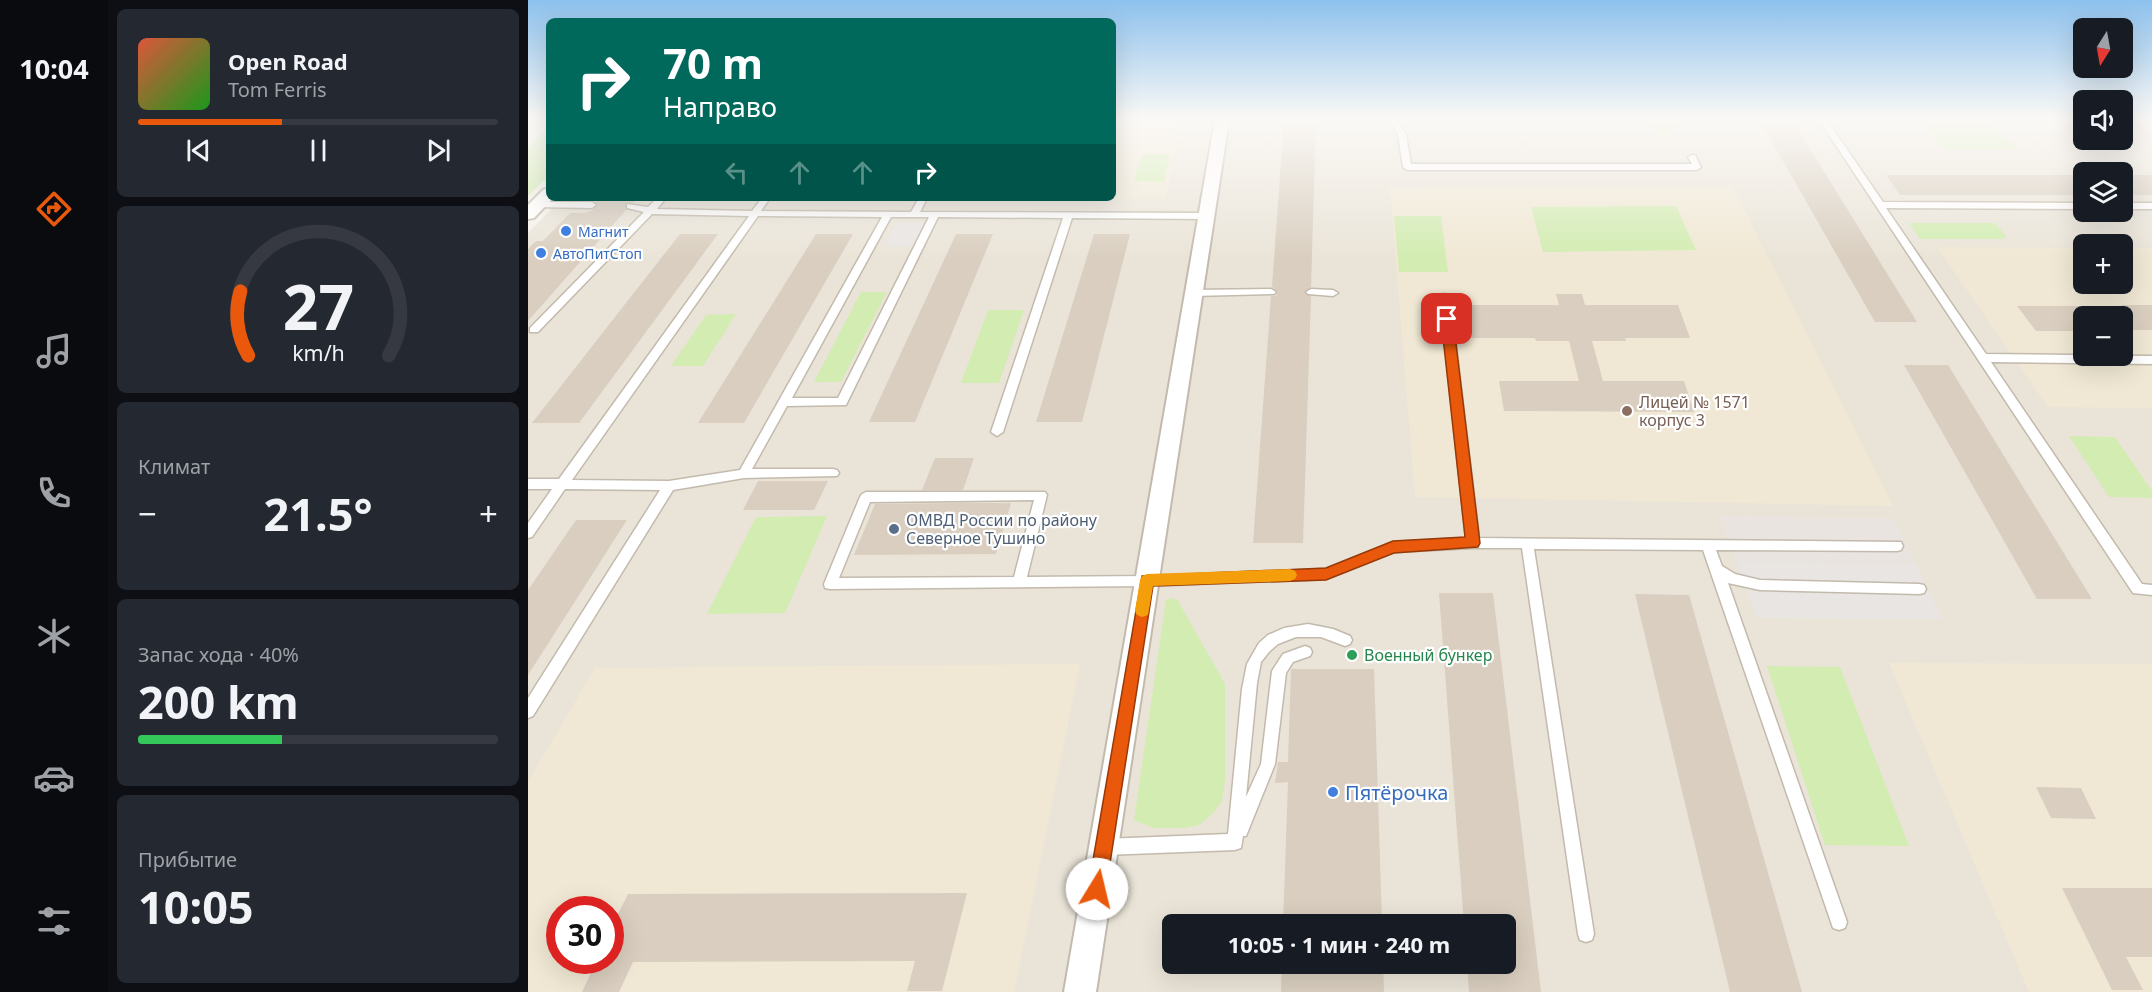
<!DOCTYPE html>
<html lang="ru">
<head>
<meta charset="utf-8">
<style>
	:root { --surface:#171b24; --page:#242831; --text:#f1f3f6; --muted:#9ea1a6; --line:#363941; --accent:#ea580c }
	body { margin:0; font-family:"Noto Sans",sans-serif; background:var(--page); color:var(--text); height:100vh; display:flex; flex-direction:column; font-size:22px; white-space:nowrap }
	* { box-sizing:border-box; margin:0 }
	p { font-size:20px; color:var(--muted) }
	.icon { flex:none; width:33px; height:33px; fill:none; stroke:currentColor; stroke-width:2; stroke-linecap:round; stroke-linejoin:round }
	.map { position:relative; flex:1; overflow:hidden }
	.side { display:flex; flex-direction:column; gap:9px; padding:9px; background:#0d0f14; width:420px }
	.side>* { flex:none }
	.hud { position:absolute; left:18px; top:18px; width:570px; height:183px; border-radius:9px; box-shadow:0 6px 24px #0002; background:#00695c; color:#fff; overflow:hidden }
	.needle { width:39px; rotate:191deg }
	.fabs { position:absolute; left:1545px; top:18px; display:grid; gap:12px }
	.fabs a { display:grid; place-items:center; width:60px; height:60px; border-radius:9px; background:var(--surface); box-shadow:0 6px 24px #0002; font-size:30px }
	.speed { position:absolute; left:18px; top:896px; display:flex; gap:12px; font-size:30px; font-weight:700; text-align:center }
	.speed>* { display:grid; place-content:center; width:78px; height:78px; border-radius:50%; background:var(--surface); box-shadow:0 6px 24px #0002; line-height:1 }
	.speed .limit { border:9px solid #d22; background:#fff; color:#111 }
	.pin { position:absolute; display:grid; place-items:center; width:51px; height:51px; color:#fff; margin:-26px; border-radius:12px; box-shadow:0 3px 9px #0006 }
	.me { position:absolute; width:66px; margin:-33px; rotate:9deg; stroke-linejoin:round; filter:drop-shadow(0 0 4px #0008) }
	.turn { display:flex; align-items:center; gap:21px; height:126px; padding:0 18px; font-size:27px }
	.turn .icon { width:78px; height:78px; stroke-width:2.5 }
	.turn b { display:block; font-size:42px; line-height:51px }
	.lanes { display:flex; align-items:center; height:57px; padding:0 18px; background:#0003; justify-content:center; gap:30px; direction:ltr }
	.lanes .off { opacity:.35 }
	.big { font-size:45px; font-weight:700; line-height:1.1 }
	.side .tile { flex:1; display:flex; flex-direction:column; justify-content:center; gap:9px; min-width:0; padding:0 21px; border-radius:9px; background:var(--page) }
	.side .dial { align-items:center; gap:0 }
	.dial svg { height:156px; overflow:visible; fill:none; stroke:var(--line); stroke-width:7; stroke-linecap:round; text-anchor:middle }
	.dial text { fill:var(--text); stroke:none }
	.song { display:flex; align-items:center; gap:18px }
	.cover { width:72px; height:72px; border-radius:9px; background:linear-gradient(135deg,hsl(10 70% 55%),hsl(120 70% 35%)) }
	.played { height:6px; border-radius:3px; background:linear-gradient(90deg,var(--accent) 40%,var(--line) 40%) }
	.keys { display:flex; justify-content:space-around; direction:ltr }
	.heat { display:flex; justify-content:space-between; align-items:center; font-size:33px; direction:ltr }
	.charge { height:9px; border-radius:4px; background:linear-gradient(90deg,#34c759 40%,var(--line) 0) }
	.trip { position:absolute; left:634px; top:914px; width:354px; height:60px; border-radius:9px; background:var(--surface); box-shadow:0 6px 24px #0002; font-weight:700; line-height:60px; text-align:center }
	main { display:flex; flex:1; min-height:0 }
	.dock { display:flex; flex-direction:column; width:108px; justify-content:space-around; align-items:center; background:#090b0e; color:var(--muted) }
	.dock .icon { width:42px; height:42px }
	.dock .selected { color:var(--accent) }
	.dock b { font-size:27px; color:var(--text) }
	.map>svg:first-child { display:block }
	.residential { fill:#eae4d8; fill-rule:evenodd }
	.industrial { fill:#e9e4df }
	.education { fill:#f0e8d4; fill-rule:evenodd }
	.green { fill:#d2ecb1 }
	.parking { fill:#e8e5e2 }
	.building { fill:#d9cebf }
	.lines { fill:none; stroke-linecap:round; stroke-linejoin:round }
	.lane-casing { stroke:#c2baac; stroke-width:3 }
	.street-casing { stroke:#c2baac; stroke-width:4 }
	.lane { fill:#fff; fill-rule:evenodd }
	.street { fill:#fff; fill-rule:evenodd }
	.route { fill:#ea580c; stroke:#983908; stroke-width:1.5 }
	.slow { fill:#f59e0b }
	.shop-dot { fill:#3f7fe0; stroke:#fff; stroke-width:2 }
	.education-dot { fill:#8d6e63; stroke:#fff; stroke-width:2 }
	.service-dot { fill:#5c6f8a; stroke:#fff; stroke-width:2 }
	.leisure-dot { fill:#2e9e5b; stroke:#fff; stroke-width:2 }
	.labels { text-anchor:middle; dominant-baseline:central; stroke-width:4.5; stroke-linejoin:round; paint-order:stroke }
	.far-shop-label { font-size:14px; fill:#366cbe; stroke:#fff; text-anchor:start }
	.education-label { font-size:16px; fill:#785e54; stroke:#fff; text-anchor:start }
	.service-label { font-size:16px; fill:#4e5e75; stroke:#fff; text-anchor:start }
	.leisure-label { font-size:16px; fill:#27864d; stroke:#fff; text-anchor:start }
	.near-shop-label { font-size:20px; fill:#366cbe; stroke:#fff; text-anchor:start }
</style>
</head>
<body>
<main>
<nav class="dock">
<b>10:04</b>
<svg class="icon selected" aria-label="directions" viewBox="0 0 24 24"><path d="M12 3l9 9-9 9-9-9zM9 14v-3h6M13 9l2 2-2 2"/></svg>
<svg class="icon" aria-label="music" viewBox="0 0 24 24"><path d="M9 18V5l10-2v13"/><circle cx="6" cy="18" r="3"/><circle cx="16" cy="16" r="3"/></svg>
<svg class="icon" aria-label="phone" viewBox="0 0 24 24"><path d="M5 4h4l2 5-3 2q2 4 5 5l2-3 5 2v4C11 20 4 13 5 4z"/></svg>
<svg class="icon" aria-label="climate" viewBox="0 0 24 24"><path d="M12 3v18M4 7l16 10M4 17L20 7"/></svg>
<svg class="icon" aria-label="car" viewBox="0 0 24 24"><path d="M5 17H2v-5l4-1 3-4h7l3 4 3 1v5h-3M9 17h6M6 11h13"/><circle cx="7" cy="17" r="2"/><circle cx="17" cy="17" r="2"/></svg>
<svg class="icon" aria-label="filters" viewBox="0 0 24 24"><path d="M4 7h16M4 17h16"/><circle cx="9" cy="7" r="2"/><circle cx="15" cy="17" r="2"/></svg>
</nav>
<section class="side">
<div class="tile">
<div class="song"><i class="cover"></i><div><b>Open Road</b><p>Tom Ferris</p></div></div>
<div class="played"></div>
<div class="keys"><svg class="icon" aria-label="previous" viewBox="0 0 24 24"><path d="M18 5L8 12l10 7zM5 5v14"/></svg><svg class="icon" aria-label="pause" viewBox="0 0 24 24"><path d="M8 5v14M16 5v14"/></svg><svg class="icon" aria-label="next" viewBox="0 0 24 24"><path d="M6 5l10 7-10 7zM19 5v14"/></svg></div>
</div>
<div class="tile dial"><svg viewBox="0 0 100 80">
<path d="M14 69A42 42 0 1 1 86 69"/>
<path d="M14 69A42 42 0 0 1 10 36" stroke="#ea580c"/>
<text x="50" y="56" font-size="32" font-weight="700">27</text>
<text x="50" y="72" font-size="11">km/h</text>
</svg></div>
<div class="tile"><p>Климат</p>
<div class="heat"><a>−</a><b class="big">21.5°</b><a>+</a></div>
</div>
<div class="tile"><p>Запас хода · 40%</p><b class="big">200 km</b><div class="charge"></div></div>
<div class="tile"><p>Прибытие</p><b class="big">10:05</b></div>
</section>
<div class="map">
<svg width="1624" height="992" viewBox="0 0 1624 992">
	<rect width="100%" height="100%" fill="#f6f2ea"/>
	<path class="residential" d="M585,120H1555L1556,140H1594L1595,120H1624V992H0V233L34,198H585ZM1556,172H1594V212H1556ZM1556,244H1594V284H1556ZM1556,316H1594V356H1556ZM32,909H82V960H32ZM645,924H978V963H645Z"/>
	<polygon class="industrial" points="1191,516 1366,518 1388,565 1209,563"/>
	<g class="education">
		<polygon points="585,120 654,120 638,199 256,200 258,198 585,198"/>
		<polygon points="1205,187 1365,506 887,497 862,188"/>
		<path d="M1409,247L1555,248L1556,284H1594L1595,248H1624V408L1520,407ZM1556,316H1594V356H1556Z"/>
		<polygon points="1361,663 1624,664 1624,992 1501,992"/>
		<path d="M552,664L486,992H0V782L67,668ZM32,909H82V960H32Z"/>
	</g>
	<g class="green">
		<polygon points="1114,120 1158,120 1138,138"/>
		<polygon points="1394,121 1462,121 1488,149 1417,150"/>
		<polygon points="21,127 21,181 15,181 0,196 0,147"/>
		<polygon points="614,154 642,154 636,182 606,181"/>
		<polygon points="1148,206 1168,250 1015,252 1003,207"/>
		<polygon points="866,216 913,216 920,272 871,272"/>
		<polygon points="1381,223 1467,223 1478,236 1476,239 1392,239"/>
		<polygon points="333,292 359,292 313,382 286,382"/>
		<polygon points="460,310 496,310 471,383 433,383"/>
		<polygon points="208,314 175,366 143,366 178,315"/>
		<polygon points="1541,436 1587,437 1624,491 1624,498 1581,497"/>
		<polygon points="299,516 257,613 179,614 228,517"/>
		<polygon points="645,598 650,601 697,684 697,780 694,801 686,812 671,825 656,828 625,828 606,820 638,600"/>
		<polygon points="1239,666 1312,667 1381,846 1297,845"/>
	</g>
	<g class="parking">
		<polygon points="369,223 397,223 385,247 356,246"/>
		<polygon points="1209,563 1388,565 1414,619 1229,618"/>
	</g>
	<g class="building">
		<polygon points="756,120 788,120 783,287 776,292 783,296 775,543 725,543 743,296 748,296 750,292 744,287"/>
		<polygon points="1235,126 1268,126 1389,322 1347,322"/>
		<polygon points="1358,175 1556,175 1556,195 1372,195"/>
		<rect x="1594" y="175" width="30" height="20"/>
		<polygon points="71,198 109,198 105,203 98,202 98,210 0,321 0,249 8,241 15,241 42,213 57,213 65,210 70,205 67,202"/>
		<polygon points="152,234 190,234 51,423 4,423"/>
		<polygon points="288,234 325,234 216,423 170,423"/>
		<polygon points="428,234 465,234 387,422 341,422"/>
		<polygon points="566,234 602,234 554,422 508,422"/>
		<polygon points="1028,294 1054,294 1057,305 1150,305 1162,338 1097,338 1098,341 1064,341 1075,381 1156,381 1166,412 976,411 971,381 1051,381 1041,341 1008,341 1007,338 942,338 938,305 1031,305"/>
		<rect x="1594" y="305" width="30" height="25"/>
		<polygon points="1489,306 1556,306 1556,331 1508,331"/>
		<polygon points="1376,365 1420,365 1564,599 1509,599"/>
		<polygon points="407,458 446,458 435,490 394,490"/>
		<polygon points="230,481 300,481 286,510 215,510"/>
		<polygon points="430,503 483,503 468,554 326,555 347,504"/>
		<polygon points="48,520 99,520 0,675 0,590"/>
		<polygon points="911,593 965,593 1013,992 941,992 939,963 978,963 978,924 936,924"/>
		<polygon points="1107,594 1161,595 1274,992 1202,992"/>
		<polygon points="763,669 846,669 854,924 755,924 760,782 747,783 750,762 760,762"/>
		<polygon points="1508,787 1553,788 1568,819 1523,818"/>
		<polygon points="1534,888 1624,888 1624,957 1598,957 1615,990 1584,990"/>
		<polygon points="439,893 414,991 379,991 387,961 105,962 91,992 54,992 69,960 82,960 82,930 100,894"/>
		<polygon points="754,963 855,963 856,992 753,992"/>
	</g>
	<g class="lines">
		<defs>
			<g id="lane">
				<polygon points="861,120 869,120 878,135 883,164 1164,164 1160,157 1164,155 1167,155 1173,167 1169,170 879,170 875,167 870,135"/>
				<polygon points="1291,120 1299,120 1355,202 1556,203 1556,209 1358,208 1458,354 1624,356 1624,364 1463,362 1614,584 1624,585 1624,595 1605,593"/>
				<path d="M129,198H138L129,209L224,211L234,198H242L233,211L383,212L391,198H399L392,212L678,213L682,216L678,219L544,218L475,432L469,436L463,432L535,218L410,217L318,405L259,406L224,469H305L309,470L311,473L309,476L216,478L145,490L5,716L0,718V698L132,490L37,489L4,537L0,538V523L24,489H0V479H31L221,216L124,214L10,332H2V328L116,212L99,208V204L120,207ZM230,216L354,217L212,470L141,481L44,480ZM363,217H401L310,398H264Z"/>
				<polygon points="9,202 64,202 68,205 64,208 6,207 6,203"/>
				<rect x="1594" y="203" width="30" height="6"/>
				<polygon points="743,289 748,292 746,294 666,296 661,293 666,290"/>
				<polygon points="783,289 805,290 810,293 805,296 780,294 778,292"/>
				<path d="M917,294L922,297L951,538L1373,542L1375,546L1373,550L1369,551L1188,550L1194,566L1207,574L1232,580L1391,584L1396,585L1398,589L1396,593L1391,594L1232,590L1200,583L1319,922L1317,928L1311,930L1305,928L1303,922L1175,550L1006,549L1066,934L1064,940L1058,942L1052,940L1050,934L994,548H945L866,552L798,579L619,586L302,589L297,588L296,584L332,497L334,494L338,492H517L519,495L499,577L619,576L797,569L865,542L938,538L912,297ZM506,500L486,577L311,578L342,502Z"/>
				<polygon points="780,624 805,629 822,636 824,640 822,644 817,646 793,637 768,637 750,644 741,652 733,662 729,683 718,797 733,764 744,671 755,654 777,646 782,648 784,652 782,656 765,662 758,673 747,764 718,836 715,836 713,848 707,850 576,855 570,853 568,847 570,841 576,839 700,834 714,689 719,664 731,643 740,635 756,628"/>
			</g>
			<g id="street">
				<polygon points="687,120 701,120 568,992 536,992"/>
				<polygon points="21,188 21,198 25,198 6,218 0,219 0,205 15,190"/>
			</g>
		</defs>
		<use href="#lane" class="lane-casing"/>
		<use href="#street" class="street-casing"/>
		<use href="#lane" class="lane"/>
		<use href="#street" class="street"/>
	</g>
	<linearGradient id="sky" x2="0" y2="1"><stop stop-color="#8dc1ed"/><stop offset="0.46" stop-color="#fbf9f6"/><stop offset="1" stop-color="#fbf9f6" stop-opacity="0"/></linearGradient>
	<rect width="1624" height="259" fill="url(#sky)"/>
	<polygon class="route" points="919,316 925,319 952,543 950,547 866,553 798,580 625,586 578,889 576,895 569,898 563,895 560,889 614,576 798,568 865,541 937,537 913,319"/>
	<polygon class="slow" points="762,569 767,571 769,575 767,579 762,581 625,586 620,615 614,617 609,615 607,611 612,580 614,576 619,574"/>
	<g class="shop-dot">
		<circle cx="38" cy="231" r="6"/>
		<circle cx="13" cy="253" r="6"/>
		<circle cx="805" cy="792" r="6"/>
	</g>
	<circle class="education-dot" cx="1099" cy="411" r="6"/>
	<circle class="service-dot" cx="366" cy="529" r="6"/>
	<circle class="leisure-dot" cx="824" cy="655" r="6"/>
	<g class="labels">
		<g class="far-shop-label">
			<text x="50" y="231">Магнит</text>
			<text x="25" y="253">АвтоПитСтоп</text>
		</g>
		<g class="education-label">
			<text x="1111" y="402">Лицей № 1571<tspan x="1111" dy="18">корпус 3</tspan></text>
		</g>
		<g class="service-label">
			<text x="378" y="520">ОМВД России по району<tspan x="378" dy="18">Северное Тушино</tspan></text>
		</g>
		<g class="leisure-label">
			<text x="836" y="655">Военный бункер</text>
		</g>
		<g class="near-shop-label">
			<text x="817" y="792">Пятёрочка</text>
		</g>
	</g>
</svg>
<div class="fabs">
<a><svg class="needle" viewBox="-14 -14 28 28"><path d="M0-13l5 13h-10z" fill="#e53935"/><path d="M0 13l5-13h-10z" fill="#9ea1a6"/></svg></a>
<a><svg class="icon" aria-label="sound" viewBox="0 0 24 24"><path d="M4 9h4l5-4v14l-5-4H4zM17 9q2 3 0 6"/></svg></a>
<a><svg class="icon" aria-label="layers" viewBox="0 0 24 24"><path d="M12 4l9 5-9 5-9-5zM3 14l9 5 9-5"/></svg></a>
<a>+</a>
<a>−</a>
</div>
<div class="speed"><div class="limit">30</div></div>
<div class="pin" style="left:919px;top:319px;background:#d93025"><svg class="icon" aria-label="arrive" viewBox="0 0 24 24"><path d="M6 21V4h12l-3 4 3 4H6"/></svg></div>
<svg class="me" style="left:569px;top:889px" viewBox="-20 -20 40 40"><circle r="19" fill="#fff"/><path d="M0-13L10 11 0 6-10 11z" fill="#ea580c"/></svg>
<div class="trip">10:05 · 1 мин · 240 m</div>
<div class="hud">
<div class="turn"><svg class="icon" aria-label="right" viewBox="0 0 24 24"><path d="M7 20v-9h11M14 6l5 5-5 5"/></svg><div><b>70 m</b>Направо</div></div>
<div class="lanes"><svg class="icon off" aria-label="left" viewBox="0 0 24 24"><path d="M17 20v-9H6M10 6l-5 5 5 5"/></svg><svg class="icon off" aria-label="ahead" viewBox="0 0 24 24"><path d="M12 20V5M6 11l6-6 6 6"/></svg><svg class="icon off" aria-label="ahead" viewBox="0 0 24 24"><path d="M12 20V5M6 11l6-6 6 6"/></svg><svg class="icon" aria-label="right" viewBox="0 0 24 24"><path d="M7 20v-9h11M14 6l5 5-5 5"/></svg></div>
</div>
</div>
</main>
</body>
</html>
